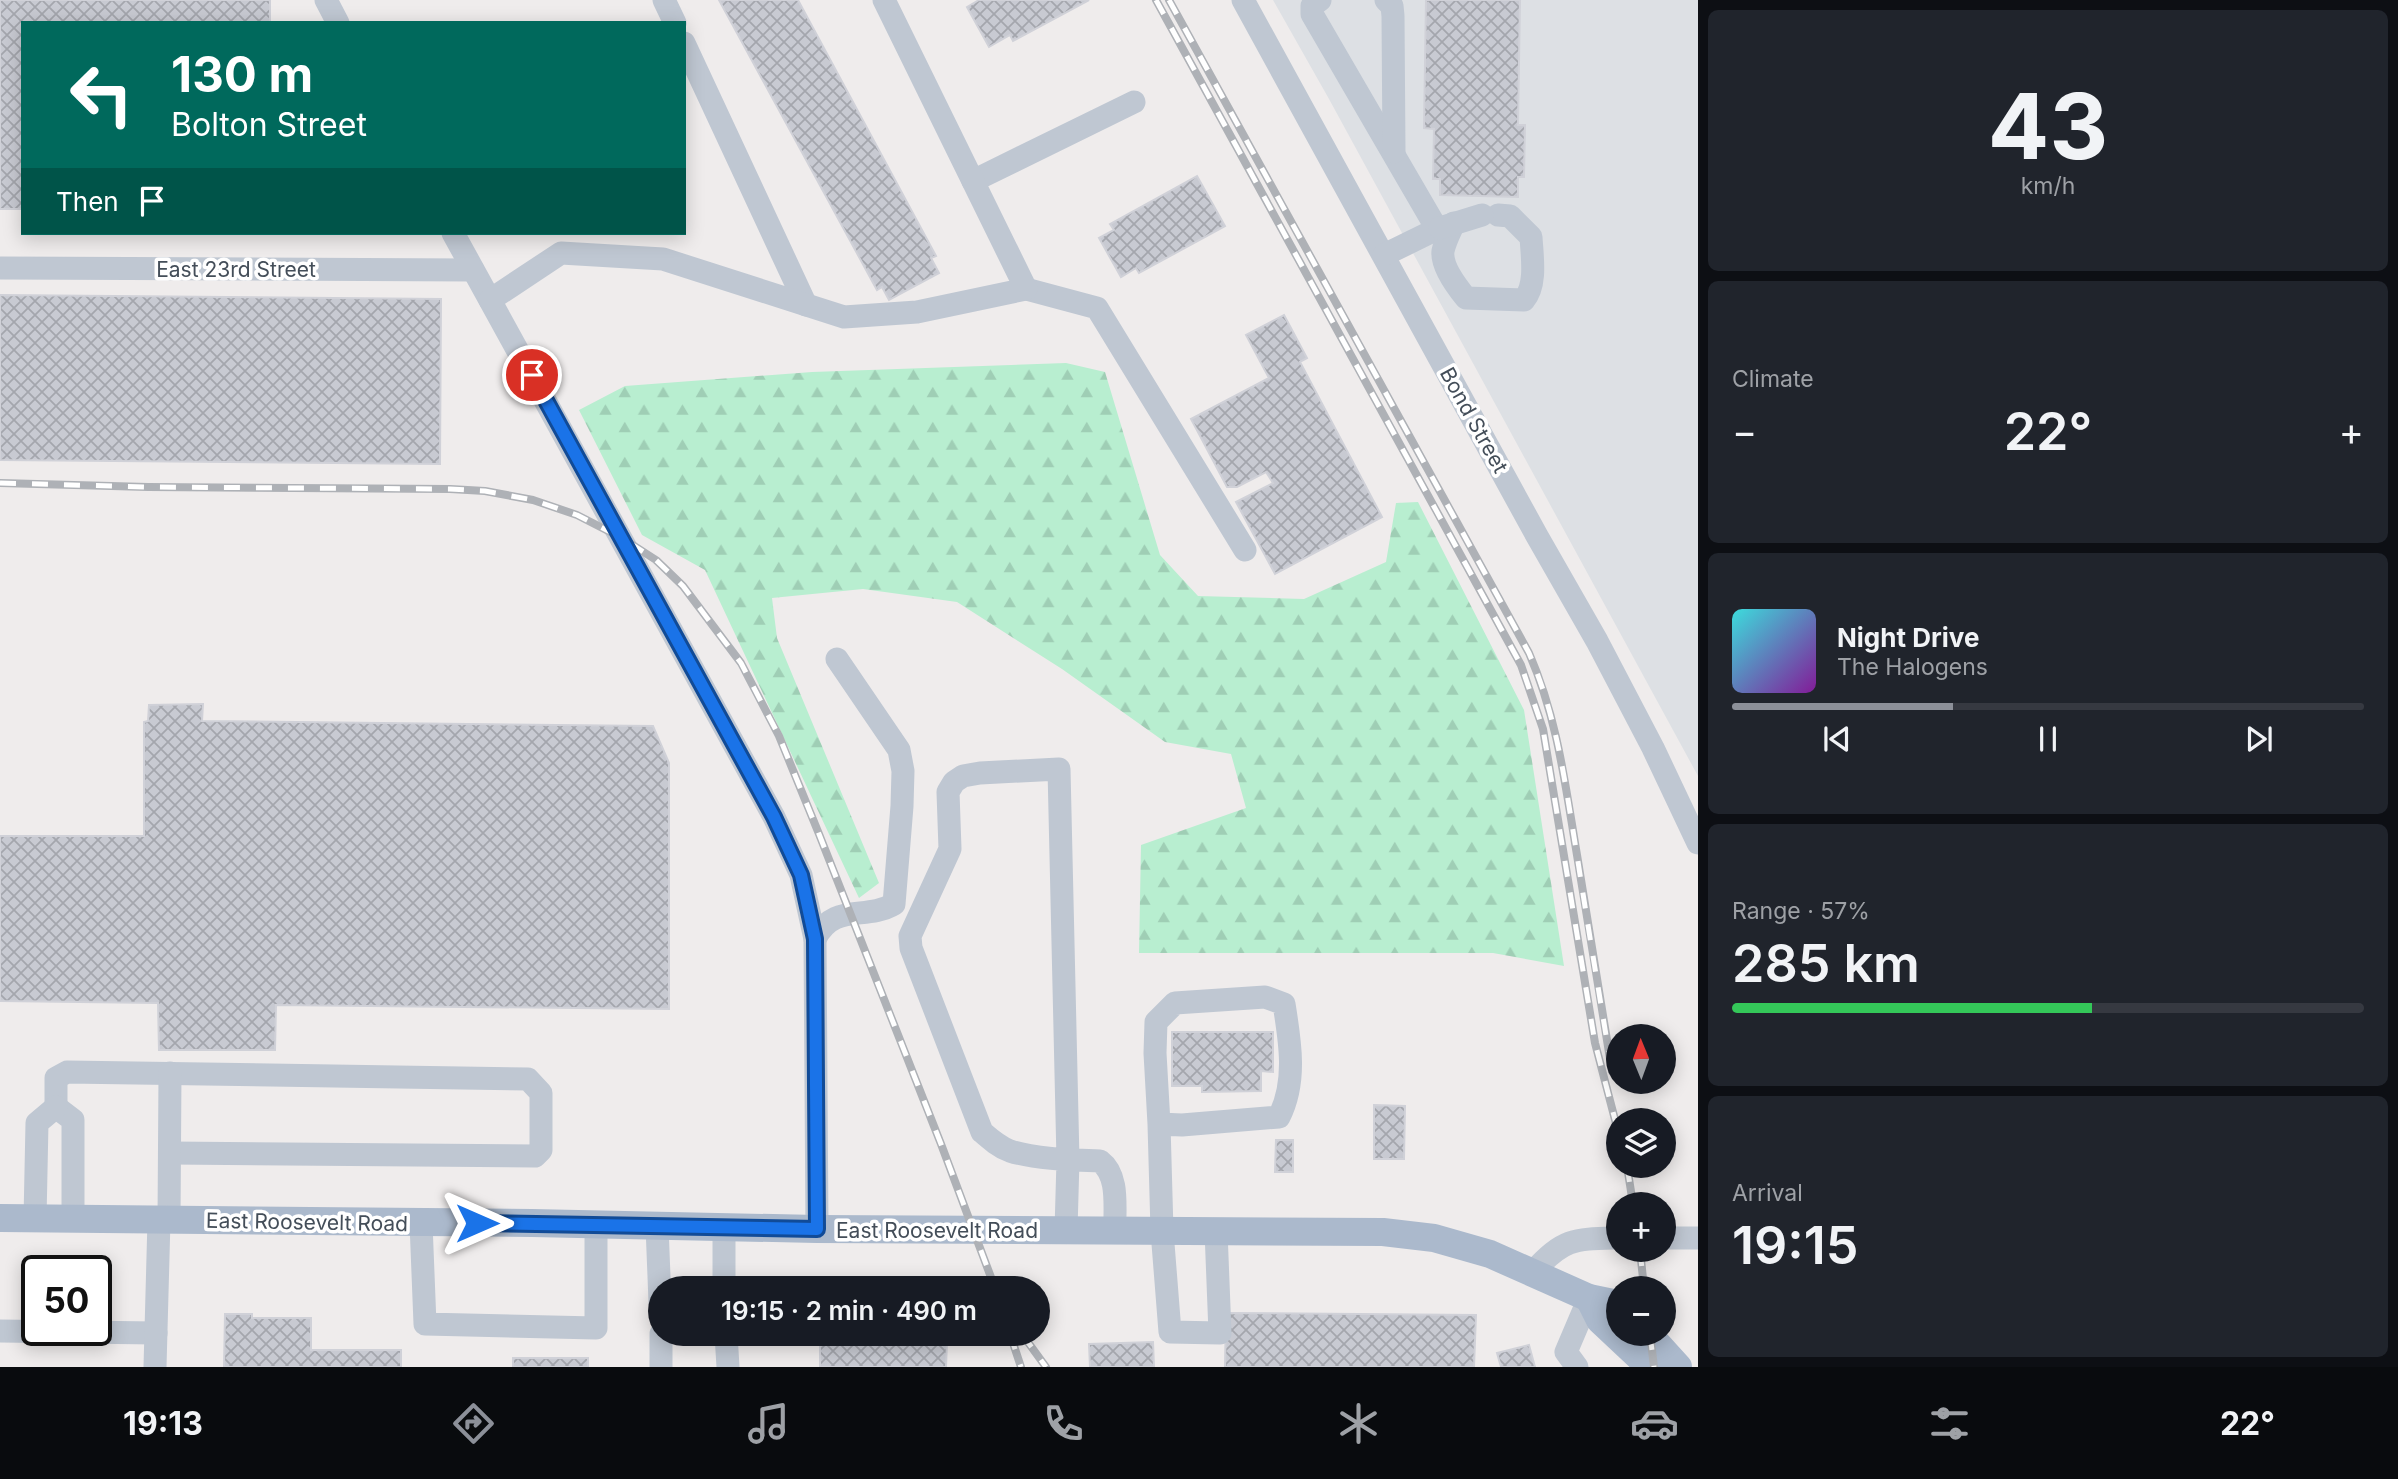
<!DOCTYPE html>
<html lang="en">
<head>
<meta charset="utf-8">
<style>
	:root { --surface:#171b24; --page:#20242c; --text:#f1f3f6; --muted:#9ea1a6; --line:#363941; --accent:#8c9099 }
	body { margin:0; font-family:Inter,sans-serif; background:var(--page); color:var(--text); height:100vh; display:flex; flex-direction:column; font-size:26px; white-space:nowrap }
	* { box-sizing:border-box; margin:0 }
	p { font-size:23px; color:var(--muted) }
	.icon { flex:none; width:38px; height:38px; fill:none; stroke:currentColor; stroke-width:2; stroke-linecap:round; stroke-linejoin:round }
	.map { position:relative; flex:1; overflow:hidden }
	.panel { display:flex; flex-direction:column; gap:10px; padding:10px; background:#0d0f14; width:700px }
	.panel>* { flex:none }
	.top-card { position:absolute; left:21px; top:21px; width:665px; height:214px; border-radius:0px; box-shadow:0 4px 18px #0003; background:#00695c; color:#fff; overflow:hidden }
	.needle { width:46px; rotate:359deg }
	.controls { position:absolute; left:1606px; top:1024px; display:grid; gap:14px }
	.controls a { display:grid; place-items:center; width:70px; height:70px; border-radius:50%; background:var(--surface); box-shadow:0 4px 18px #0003; font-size:35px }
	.speed { position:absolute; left:21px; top:1255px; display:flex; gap:14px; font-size:35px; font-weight:700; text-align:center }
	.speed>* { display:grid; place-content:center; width:91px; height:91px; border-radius:50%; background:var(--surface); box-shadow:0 4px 18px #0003; line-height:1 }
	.speed .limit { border:4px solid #111; border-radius:10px; background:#fff; color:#111 }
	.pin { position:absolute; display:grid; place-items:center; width:60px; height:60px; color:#fff; margin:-30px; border:4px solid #fff; border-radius:50%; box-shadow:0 2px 7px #0007 }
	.me { position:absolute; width:77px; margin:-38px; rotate:90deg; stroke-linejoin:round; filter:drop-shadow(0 0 5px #0008) }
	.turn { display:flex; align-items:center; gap:24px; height:147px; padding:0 35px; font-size:32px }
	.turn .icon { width:91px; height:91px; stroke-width:2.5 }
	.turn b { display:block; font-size:49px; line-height:60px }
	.then { display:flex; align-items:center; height:66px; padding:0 35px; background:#0003; gap:14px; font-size:26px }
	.big { font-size:52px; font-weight:600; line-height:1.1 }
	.panel .widget { flex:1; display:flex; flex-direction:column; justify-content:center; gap:10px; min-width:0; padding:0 24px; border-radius:10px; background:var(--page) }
	.panel .dial { align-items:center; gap:0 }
	.dial b { font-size:91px; line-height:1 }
	.song { display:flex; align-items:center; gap:21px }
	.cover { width:84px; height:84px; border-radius:10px; background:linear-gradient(135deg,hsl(180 70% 55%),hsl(290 70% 35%)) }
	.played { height:7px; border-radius:4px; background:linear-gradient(90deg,var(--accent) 35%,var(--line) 35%) }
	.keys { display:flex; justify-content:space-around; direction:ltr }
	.heat { display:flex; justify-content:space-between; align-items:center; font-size:38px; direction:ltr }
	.charge { height:10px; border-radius:5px; background:linear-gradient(90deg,#34c759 57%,var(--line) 0) }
	.trip { position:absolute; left:648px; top:1276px; width:402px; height:70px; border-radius:35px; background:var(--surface); box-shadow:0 4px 18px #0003; font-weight:600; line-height:70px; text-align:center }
	.tabs { display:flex; height:112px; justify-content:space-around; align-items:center; background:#090b0e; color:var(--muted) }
	.tabs .icon { width:49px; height:49px }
	.tabs .selected { color:var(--accent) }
	.tabs b { font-size:32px; color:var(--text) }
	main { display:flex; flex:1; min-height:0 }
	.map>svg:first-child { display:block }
	.airport { fill:#dde0e4 }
	.forest { fill:url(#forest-firs) }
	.building { fill:url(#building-cross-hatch); stroke:#d0d1d8; stroke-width:2 }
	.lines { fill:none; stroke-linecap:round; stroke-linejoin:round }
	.minor { stroke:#bfc7d2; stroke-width:23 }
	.major { stroke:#abb9cc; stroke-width:28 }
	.rail-casing { stroke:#aeb1b6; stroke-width:8 }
	.rail { stroke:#fff; stroke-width:5; stroke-dasharray:16; stroke-linecap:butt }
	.route-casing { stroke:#114b97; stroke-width:18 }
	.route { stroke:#1a73e8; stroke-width:12 }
	.labels { text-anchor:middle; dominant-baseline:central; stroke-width:7; stroke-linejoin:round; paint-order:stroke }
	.street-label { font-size:21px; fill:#444e59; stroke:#fff }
</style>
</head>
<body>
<main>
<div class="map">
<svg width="1698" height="1367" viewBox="0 0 1698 1367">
	<defs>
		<pattern id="forest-firs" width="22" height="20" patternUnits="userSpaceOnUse" patternTransform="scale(1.75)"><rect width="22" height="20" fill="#b8eed0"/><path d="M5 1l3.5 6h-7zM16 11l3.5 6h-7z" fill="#9fceb5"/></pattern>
		<pattern id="building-cross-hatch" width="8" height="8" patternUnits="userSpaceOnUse" patternTransform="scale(1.75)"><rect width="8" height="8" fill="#c8cad2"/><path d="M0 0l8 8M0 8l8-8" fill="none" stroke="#a4a6ad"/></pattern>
	</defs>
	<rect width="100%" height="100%" fill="#efecec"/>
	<polygon class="airport" points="1273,0 1698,0 1698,776 1329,99"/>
	<polygon class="forest" points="1066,363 1105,372 1160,555 1198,596 1304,599 1386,562 1396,503 1418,502 1524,710 1564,966 1493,953 1139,953 1141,845 1246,808 1231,754 1165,742 1062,669 957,602 863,589 772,598 777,638 879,883 859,898 705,570 642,535 579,410 625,386 812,372"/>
	<g class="building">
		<polygon points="0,0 270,0 270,23 23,23 23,209 0,209"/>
		<polygon points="719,0 798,0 936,256 931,258 939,273 889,300 882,287 877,290"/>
		<polygon points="979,0 1089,0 1013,41 1010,35 989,47 967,7"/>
		<polygon points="1426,0 1520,0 1518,125 1525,125 1524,177 1518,177 1518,197 1440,195 1440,179 1433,179 1434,129 1424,128"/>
		<polygon points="1197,176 1225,226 1139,273 1136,268 1121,277 1099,238 1114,230 1110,224"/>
		<polygon points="0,295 441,299 440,464 0,460"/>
		<polygon points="1284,315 1307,358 1300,362 1382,517 1275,574 1236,502 1273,483 1266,472 1237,487 1227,487 1191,419 1269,378 1246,335"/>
		<polygon points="203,704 202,721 653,726 669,763 669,1009 276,1005 275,1050 159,1050 158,1003 0,1001 0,836 144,836 144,722 148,721 149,705"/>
		<polygon points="1172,1032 1273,1032 1273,1072 1261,1071 1261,1091 1202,1092 1202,1086 1172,1086"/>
		<polygon points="1374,1105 1405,1106 1404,1159 1374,1159"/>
		<polygon points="1276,1140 1293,1140 1293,1172 1275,1172"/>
		<polygon points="1226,1313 1476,1315 1474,1367 1225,1367"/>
		<polygon points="225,1314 252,1314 252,1318 311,1318 311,1350 401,1350 401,1367 224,1367"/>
		<polygon points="820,1340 947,1342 946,1367 820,1367"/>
		<polygon points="1153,1342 1154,1367 1090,1367 1089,1344"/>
		<polygon points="1529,1345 1535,1367 1501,1367 1497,1353"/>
		<rect x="513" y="1358" width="75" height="9"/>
	</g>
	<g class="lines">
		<g class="minor">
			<polyline points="326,0 338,23"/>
			<polyline points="664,0 675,23"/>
			<polyline points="1243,0 1537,536 1597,641 1653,748 1698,843"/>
			<polyline points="1320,0 1312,6 1312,14 1437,229 1384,255"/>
			<polyline points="1386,0 1392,6 1393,16 1394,152"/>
			<polyline points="684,43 806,305"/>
			<polyline points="973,181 1134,102"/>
			<path d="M1454,223C1450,232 1445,241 1443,251C1441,266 1457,287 1466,298L1524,300C1537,285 1532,256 1531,237L1510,216L1498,215"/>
			<polyline points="1440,228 1482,215"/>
			<polyline points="453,233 774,817 801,875 815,939 817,1229"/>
			<polyline points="0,268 473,270"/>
			<polyline points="1026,289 1097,308 1245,550"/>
			<polyline points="490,300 561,253 663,259 844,317 917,312 1026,289 884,0"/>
			<path d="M815,939C834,902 865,921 894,904L902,806L903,771L899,750L837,659"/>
			<polyline points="56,1107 56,1078 67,1072 528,1079 541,1093 541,1150 535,1156 170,1153"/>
			<polyline points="56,1107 73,1120 73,1219"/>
			<path d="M1159,1124L1155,1053L1156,1022L1175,1003L1265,997L1284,1004C1290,1041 1297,1082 1279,1117L1182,1125L1159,1124L1162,1231L1170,1332L1220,1333L1216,1231"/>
			<polyline points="35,1219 37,1123 56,1107"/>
			<polyline points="169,1220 170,1073"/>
			<polyline points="421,1223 425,1324 596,1328 596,1225"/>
			<polyline points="657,1226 660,1302"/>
			<path d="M1066,1230L1068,1160L1059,769L980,773L963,776L954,782L948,792L950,849L910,936L911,948L982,1132C990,1139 999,1147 1010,1151C1034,1159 1074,1160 1100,1161C1120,1176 1114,1209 1115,1231"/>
			<polyline points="1664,1238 1698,1238"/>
			<path d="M1533,1272C1564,1238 1574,1239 1619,1238"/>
			<polyline points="724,1288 724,1227"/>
			<polyline points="0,1331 156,1333"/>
			<polyline points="661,1334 661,1367"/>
			<polyline points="726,1334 728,1367"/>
			<polyline points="155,1367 159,1220"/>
			<polyline points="1577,1367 1566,1352 1589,1298"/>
		</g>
		<g class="major">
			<polyline points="0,1218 532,1223 817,1229 1383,1232 1434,1238 1490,1254 1589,1298 1613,1303 1619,1308"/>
			<polyline points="1589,1298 1600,1320 1650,1367"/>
			<polyline points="1648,1334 1678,1367"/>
		</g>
		<defs>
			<g id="rail">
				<polyline points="1156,0 1521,665 1543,729 1595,1043 1619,1135"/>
				<path d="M1169,0L1529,653C1558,720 1565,784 1577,855C1588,927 1600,999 1612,1071"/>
				<polyline points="0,483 148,487 450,489 485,491 533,500 577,515 622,538 656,560 683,586 741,663 779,736 819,834 941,1144 995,1288"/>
				<polyline points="1627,1166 1633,1204"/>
				<polyline points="1640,1250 1644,1288"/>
				<polyline points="1010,1334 1021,1367"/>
				<polyline points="1022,1334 1046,1367"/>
				<polyline points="1650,1334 1654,1367"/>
			</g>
		</defs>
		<use href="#rail" class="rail-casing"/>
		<use href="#rail" class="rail"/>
	</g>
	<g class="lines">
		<defs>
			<polyline id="route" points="477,1223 817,1229 815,939 801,875 774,817 532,375"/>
		</defs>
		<use href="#route" class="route-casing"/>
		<use href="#route" class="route"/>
	</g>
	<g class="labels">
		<g class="street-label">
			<text x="236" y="269">East 23rd Street</text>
			<text transform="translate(1474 420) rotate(61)">Bond Street</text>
			<text transform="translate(307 1222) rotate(1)">East Roosevelt Road</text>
			<text x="937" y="1230">East Roosevelt Road</text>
		</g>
	</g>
</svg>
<div class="controls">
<a><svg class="needle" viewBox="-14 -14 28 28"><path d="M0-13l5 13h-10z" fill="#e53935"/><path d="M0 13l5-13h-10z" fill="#9ea1a6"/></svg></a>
<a><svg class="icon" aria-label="layers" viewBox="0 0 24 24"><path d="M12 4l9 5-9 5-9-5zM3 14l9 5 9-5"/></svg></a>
<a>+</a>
<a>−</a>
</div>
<div class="speed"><div class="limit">50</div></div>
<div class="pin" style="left:532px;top:375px;background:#d93025"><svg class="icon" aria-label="arrive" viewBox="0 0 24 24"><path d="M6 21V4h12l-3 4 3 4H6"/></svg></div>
<svg class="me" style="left:477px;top:1223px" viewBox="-20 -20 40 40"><path d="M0-17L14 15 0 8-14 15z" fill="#1a73e8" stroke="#fff" stroke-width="4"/></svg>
<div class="trip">19:15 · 2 min · 490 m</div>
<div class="top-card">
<div class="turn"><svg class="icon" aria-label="left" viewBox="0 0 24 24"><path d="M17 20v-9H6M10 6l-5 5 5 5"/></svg><div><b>130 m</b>Bolton Street</div></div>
<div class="then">Then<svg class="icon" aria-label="arrive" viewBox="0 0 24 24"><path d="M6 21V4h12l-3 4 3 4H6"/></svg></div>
</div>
</div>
<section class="panel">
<div class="widget dial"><b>43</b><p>km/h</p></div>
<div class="widget"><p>Climate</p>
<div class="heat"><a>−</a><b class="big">22°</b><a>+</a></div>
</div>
<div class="widget">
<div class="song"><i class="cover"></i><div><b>Night Drive</b><p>The Halogens</p></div></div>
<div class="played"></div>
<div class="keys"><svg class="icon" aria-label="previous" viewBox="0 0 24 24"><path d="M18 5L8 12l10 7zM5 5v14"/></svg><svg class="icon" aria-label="pause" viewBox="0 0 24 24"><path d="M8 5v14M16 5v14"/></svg><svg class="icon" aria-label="next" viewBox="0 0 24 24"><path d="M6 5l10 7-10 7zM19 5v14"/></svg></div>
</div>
<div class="widget"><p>Range · 57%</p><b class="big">285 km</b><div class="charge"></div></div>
<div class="widget"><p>Arrival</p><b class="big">19:15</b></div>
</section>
</main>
<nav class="tabs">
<b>19:13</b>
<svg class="icon selected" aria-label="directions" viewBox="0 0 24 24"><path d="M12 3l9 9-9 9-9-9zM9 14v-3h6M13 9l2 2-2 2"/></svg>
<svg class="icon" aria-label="music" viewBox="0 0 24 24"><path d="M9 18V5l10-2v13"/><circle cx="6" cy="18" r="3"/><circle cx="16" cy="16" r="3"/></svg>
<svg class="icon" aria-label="phone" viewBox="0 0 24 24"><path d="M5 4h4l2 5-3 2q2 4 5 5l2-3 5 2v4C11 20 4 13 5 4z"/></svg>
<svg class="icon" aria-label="climate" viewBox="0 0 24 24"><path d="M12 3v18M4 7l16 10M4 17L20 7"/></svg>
<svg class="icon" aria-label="car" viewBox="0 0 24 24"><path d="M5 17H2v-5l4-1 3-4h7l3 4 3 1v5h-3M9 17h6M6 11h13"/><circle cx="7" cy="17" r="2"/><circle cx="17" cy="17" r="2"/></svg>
<svg class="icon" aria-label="filters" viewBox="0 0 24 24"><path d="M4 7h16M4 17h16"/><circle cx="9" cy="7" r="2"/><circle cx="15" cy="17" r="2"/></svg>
<b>22°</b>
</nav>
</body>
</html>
